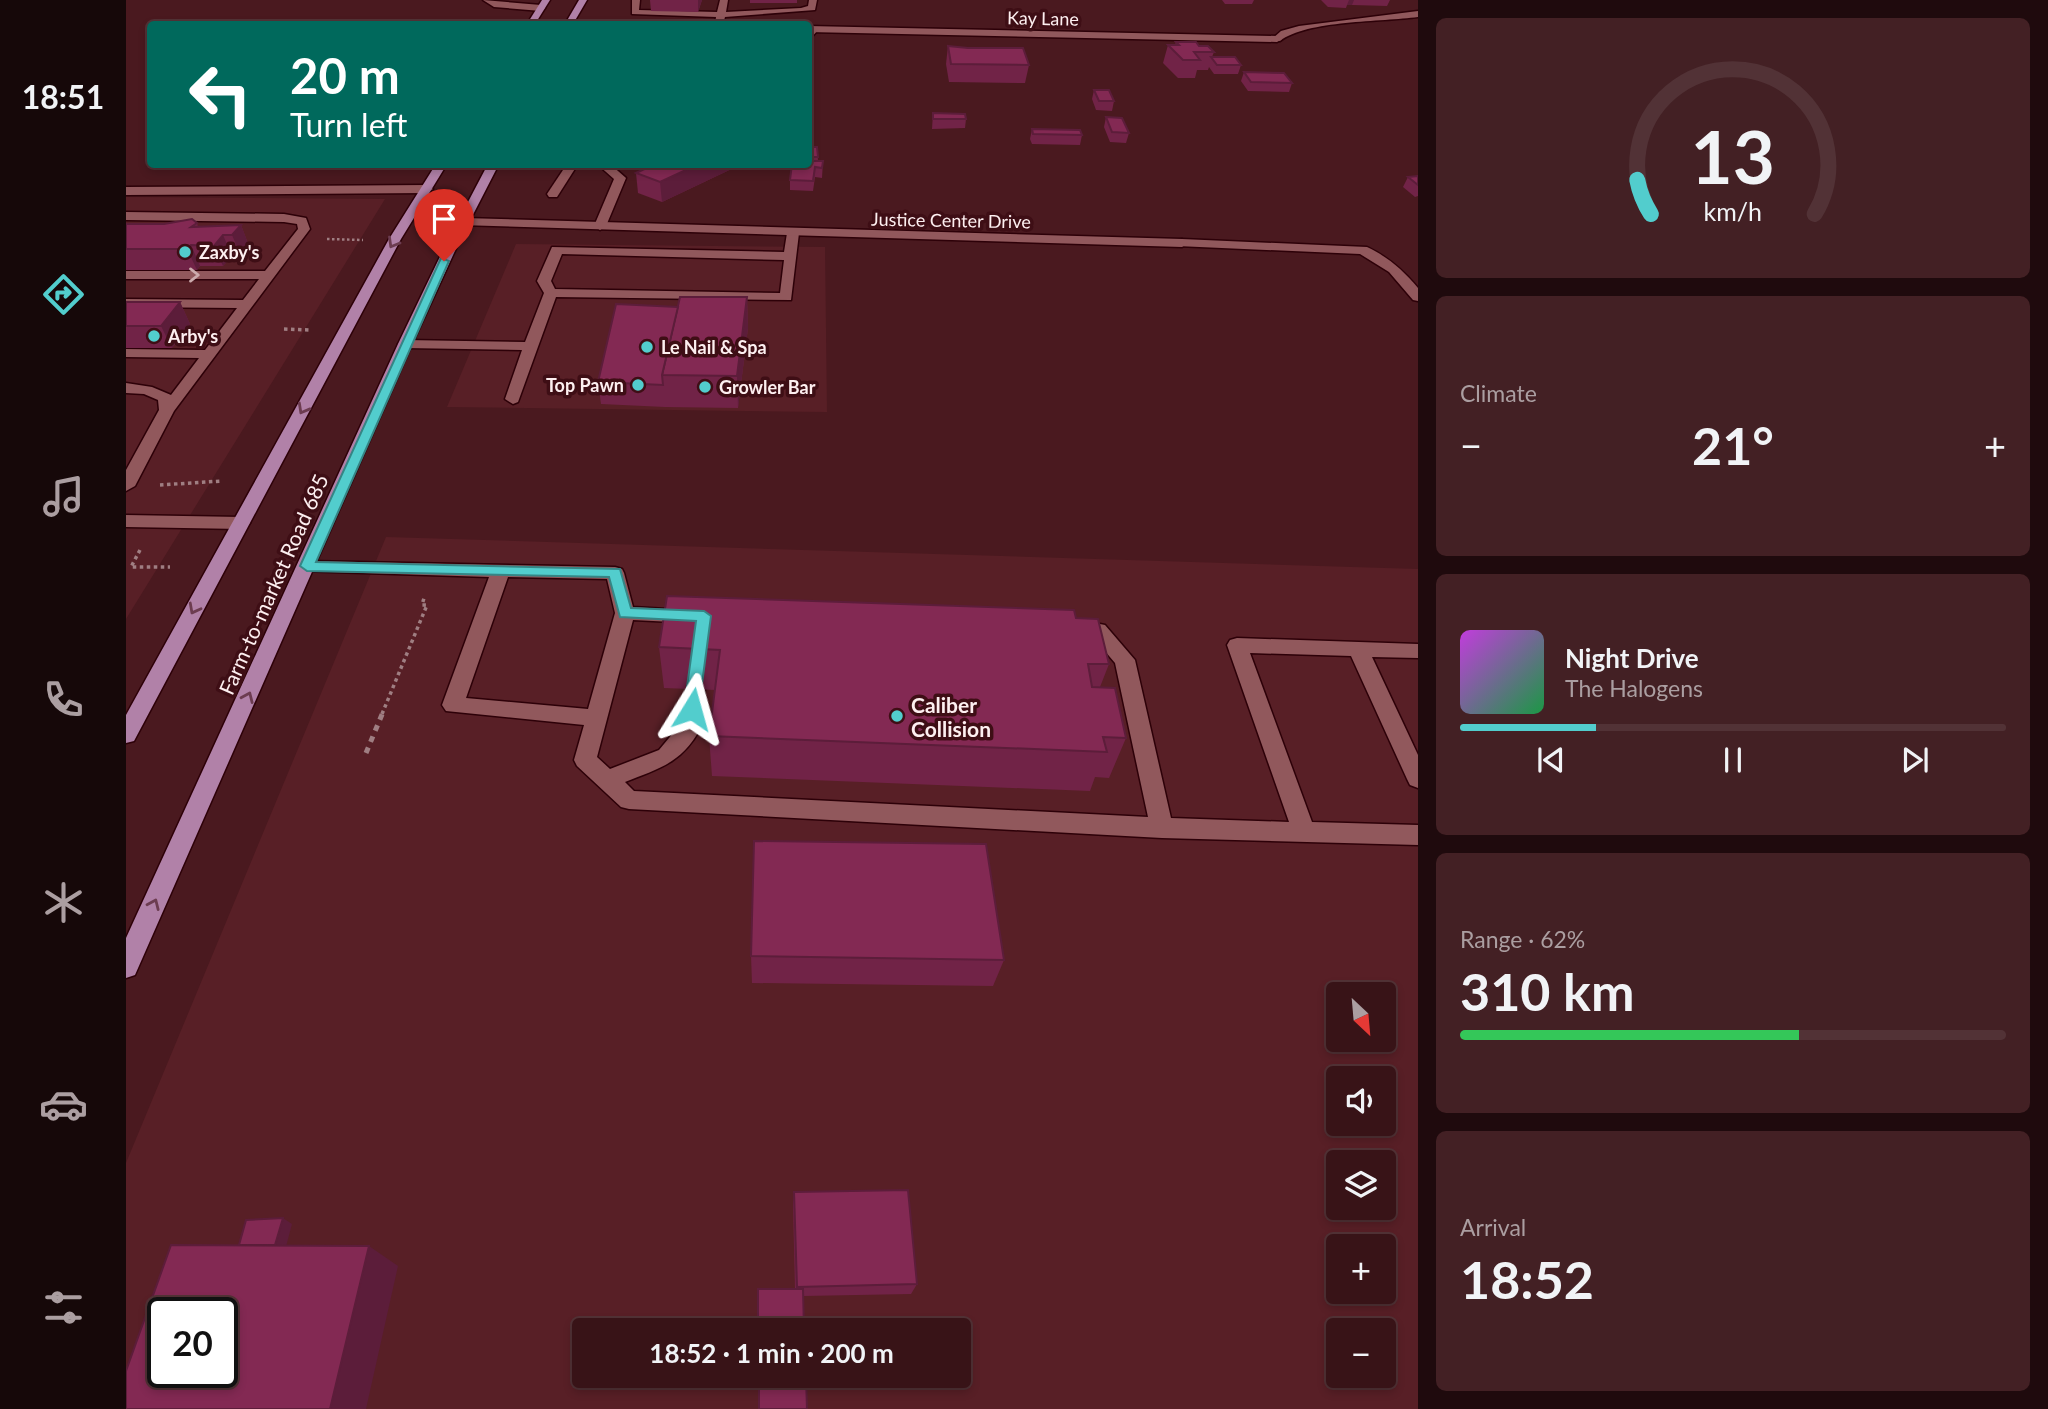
<!DOCTYPE html>
<html lang="en">
<head>
<meta charset="utf-8">
<style>
	:root { --surface:#381317; --page:#432024; --text:#f1f3f6; --muted:#ab9ea1; --line:#523236; --accent:#52cdcd }
	body { margin:0; font-family:Lato,sans-serif; background:var(--page); color:var(--text); height:100vh; display:flex; flex-direction:column; font-size:26px; white-space:nowrap }
	* { box-sizing:border-box; margin:0 }
	p { font-size:23px; color:var(--muted) }
	.icon { flex:none; width:38px; height:38px; fill:none; stroke:currentColor; stroke-width:2; stroke-linecap:round; stroke-linejoin:round }
	.map { position:relative; flex:1; overflow:hidden }
	.drawer { display:flex; flex-direction:column; gap:18px; padding:18px; background:#1f0a0d; width:630px }
	.drawer>* { flex:none }
	.guide { position:absolute; left:21px; top:21px; width:665px; height:147px; border-radius:7px; box-shadow:0 4px 10px #0003,0 0 0 2px var(--line); background:#00695c; color:#fff; overflow:hidden }
	.needle { width:46px; rotate:154deg }
	.fabs { position:absolute; left:1200px; top:982px; display:grid; gap:14px }
	.fabs a { display:grid; place-items:center; width:70px; height:70px; border-radius:7px; background:var(--surface); box-shadow:0 4px 10px #0003,0 0 0 2px var(--line); font-size:35px }
	.speed { position:absolute; left:21px; top:1297px; display:flex; gap:14px; font-size:35px; font-weight:700; text-align:center }
	.speed>* { display:grid; place-content:center; width:91px; height:91px; border-radius:50%; background:var(--surface); box-shadow:0 4px 10px #0003,0 0 0 2px var(--line); line-height:1 }
	.speed .limit { border:4px solid #111; border-radius:10px; background:#fff; color:#111 }
	.pin { position:absolute; display:grid; place-items:center; width:60px; height:60px; color:#fff; margin:-72px -30px; border-radius:50% 50% 50% 0; rotate:-45deg; box-shadow:0 0 7px #0007 }
	.pin .icon { rotate:45deg }
	.me { position:absolute; width:77px; margin:-38px; rotate:8deg; stroke-linejoin:round; filter:drop-shadow(0 0 5px #0008) }
	.turn { display:flex; align-items:center; gap:24px; height:147px; padding:0 28px; font-size:32px }
	.turn .icon { width:91px; height:91px; stroke-width:2.5 }
	.turn b { display:block; font-size:49px; line-height:60px }
	.big { font-size:52px; font-weight:700; line-height:1.1 }
	.drawer .tile { flex:1; display:flex; flex-direction:column; justify-content:center; gap:10px; min-width:0; padding:0 24px; border-radius:10px; background:var(--page) }
	.drawer .dial { align-items:center; gap:0 }
	.dial svg { height:182px; overflow:visible; fill:none; stroke:var(--line); stroke-width:7; stroke-linecap:round; text-anchor:middle }
	.dial text { fill:var(--text); stroke:none }
	.song { display:flex; align-items:center; gap:21px }
	.cover { width:84px; height:84px; border-radius:10px; background:linear-gradient(135deg,hsl(290 70% 55%),hsl(140 70% 35%)) }
	.played { height:7px; border-radius:4px; background:linear-gradient(90deg,var(--accent) 25%,var(--line) 25%) }
	.keys { display:flex; justify-content:space-around; direction:ltr }
	.heat { display:flex; justify-content:space-between; align-items:center; font-size:38px; direction:ltr }
	.charge { height:10px; border-radius:5px; background:linear-gradient(90deg,#34c759 62%,var(--line) 0) }
	.trip { position:absolute; left:446px; top:1318px; width:399px; height:70px; border-radius:7px; background:var(--surface); box-shadow:0 4px 10px #0003,0 0 0 2px var(--line); font-weight:700; line-height:70px; text-align:center }
	main { display:flex; flex:1; min-height:0 }
	.tabs { display:flex; flex-direction:column; width:126px; justify-content:space-around; align-items:center; background:#160809; color:var(--muted) }
	.tabs .icon { width:49px; height:49px }
	.tabs .current { color:var(--accent) }
	.tabs b { font-size:32px; color:var(--text) }
	.map>svg:first-child { display:block }
	.built { fill:#581f26; fill-rule:evenodd }
	.lines { fill:none; stroke-linecap:round; stroke-linejoin:round }
	.lane-casing { stroke:#2d0008; stroke-width:3 }
	.street-casing { stroke:#2d0008; stroke-width:3 }
	.primary-casing { stroke:#2d0008; stroke-width:3 }
	.path-far2 { stroke:#9f7e82; stroke-width:2.5; stroke-dasharray:2.5 2.5; stroke-linecap:butt }
	.path-far1 { stroke:#9f7e82; stroke-width:3.5; stroke-dasharray:3.5 3.5; stroke-linecap:butt }
	.path { stroke:#9f7e82; stroke-width:5; stroke-dasharray:6 6; stroke-linecap:butt }
	.lane { fill:#91585c; fill-rule:evenodd }
	.street { fill:#91585c; fill-rule:evenodd }
	.primary { fill:#b181a8; fill-rule:evenodd }
	.wall { fill:#712347 }
	.shaded-wall { fill:#5c1d3a }
	.building { fill:#832953; stroke:#5c1d3a; stroke-width:2; fill-rule:evenodd }
	.oneway { stroke:#6c3c50 }
	.oneway2 { stroke:#ccabad }
	.route { fill:#52cdcd; stroke:#358585; stroke-width:2 }
	.poi-dot { fill:#52cdcd; stroke:#3e0e15; stroke-width:2.5 }
	.labels { text-anchor:middle; dominant-baseline:central; stroke-width:7; stroke-linejoin:round; paint-order:stroke }
	.far-street-label { font-size:18px; fill:#fdeff0; stroke:#3e0e15 }
	.far-poi-label { font-size:18px; font-weight:bold; fill:#fdeff0; stroke:#3e0e15; text-anchor:start }
	.street-label { font-size:21px; fill:#fdeff0; stroke:#3e0e15 }
	.poi-label { font-size:21px; font-weight:bold; fill:#fdeff0; stroke:#3e0e15; text-anchor:start }
</style>
</head>
<body>
<main>
<nav class="tabs">
<b>18:51</b>
<svg class="icon current" aria-label="directions" viewBox="0 0 24 24"><path d="M12 3l9 9-9 9-9-9zM9 14v-3h6M13 9l2 2-2 2"/></svg>
<svg class="icon" aria-label="music" viewBox="0 0 24 24"><path d="M9 18V5l10-2v13"/><circle cx="6" cy="18" r="3"/><circle cx="16" cy="16" r="3"/></svg>
<svg class="icon" aria-label="phone" viewBox="0 0 24 24"><path d="M5 4h4l2 5-3 2q2 4 5 5l2-3 5 2v4C11 20 4 13 5 4z"/></svg>
<svg class="icon" aria-label="climate" viewBox="0 0 24 24"><path d="M12 3v18M4 7l16 10M4 17L20 7"/></svg>
<svg class="icon" aria-label="car" viewBox="0 0 24 24"><path d="M5 17H2v-5l4-1 3-4h7l3 4 3 1v5h-3M9 17h6M6 11h13"/><circle cx="7" cy="17" r="2"/><circle cx="17" cy="17" r="2"/></svg>
<svg class="icon" aria-label="filters" viewBox="0 0 24 24"><path d="M4 7h16M4 17h16"/><circle cx="9" cy="7" r="2"/><circle cx="15" cy="17" r="2"/></svg>
</nav>
<div class="map">
<svg width="1292" height="1409" viewBox="0 0 1292 1409">
	<rect width="100%" height="100%" fill="#4a191f"/>
	<g class="built">
		<polygon points="0,197 259,199 0,619"/>
		<polygon points="390,244 699,247 701,412 321,407"/>
		<path d="M260,537L1292,569V1409H0V1163ZM1213,994H1258V1040H1213ZM1213,1078H1258V1124H1213ZM1213,1162H1258V1208H1213ZM1213,1246H1258V1292H1213ZM37,1312H96V1372H37ZM458,1330H833V1376H458ZM1213,1330H1258V1376H1213Z"/>
	</g>
	<g class="lines">
		<defs>
			<g id="lane">
				<polygon points="357,0 415,5 419,8 415,11 368,7"/>
				<polygon points="506,0 514,0 513,10 591,12 594,0 602,0 600,12 675,8 682,6 683,0 691,0 689,10 599,17 597,24 589,24 590,17 506,14"/>
				<path d="M1292,11V17C1256,22 1181,20 1154,41L1146,39L1155,31L1173,26Z"/>
				<polygon points="686,27 693,29 682,41 682,31"/>
				<polygon points="441,164 452,164 431,197 423,197 421,194"/>
				<polygon points="471,164 484,164 500,178 480,226 474,230 468,226 488,179"/>
				<polygon points="0,212 158,214 180,218 184,229 48,411 9,486 0,491 0,470 33,410 32,400 18,394 0,393 0,383 26,387 45,395 73,358 0,357 0,349 79,350 111,308 0,307 0,299 117,300 133,279 0,279 0,271 139,271 172,229 171,224 158,222 0,220"/>
				<path d="M667,229L673,233L665,300L430,297L392,402L387,404L379,399L396,350L279,348L272,344L279,340L399,342L418,293L411,281L426,247L658,252L661,233ZM436,254L658,260L654,293L429,289L425,281Z"/>
				<path d="M1056,239L1241,247C1262,257 1277,270 1292,288V301L1287,300L1263,272L1234,254L1051,246V240Z"/>
				<polygon points="0,515 115,517 124,523 115,529 0,527"/>
				<path d="M181,561L489,567L496,569L498,573L507,607L574,611L577,616L574,621L567,623L507,620L471,757L484,769L533,750L553,726L565,659L572,657L579,659L582,664L574,729C556,763 532,769 499,782L508,791L1022,817L989,663L967,637L942,634L939,629L942,624C953,621 968,622 979,625L1009,660L1045,818L1163,822L1101,645L1104,640L1111,638L1292,644V658L1246,657L1292,755V788L1284,785L1281,779L1225,656L1124,653L1186,822L1292,825V845L1036,838L503,809L495,807L451,766L448,760L458,725L320,711L316,705L363,577L174,571L172,567L174,563ZM382,577L481,579L489,613L462,709L340,698Z"/>
			</g>
			<g id="street">
				<polygon points="682,26 1151,36 1156,39 1151,42 682,32"/>
				<polygon points="0,187 301,185 307,189 301,193 0,195"/>
				<polygon points="338,218 1056,239 1062,243 1056,247 334,225 332,222"/>
			</g>
			<g id="primary">
				<polygon points="416,0 424,0 409,24 401,24"/>
				<polygon points="453,0 461,0 447,24 439,24"/>
				<polygon points="310,164 321,164 275,239 8,741 0,743 0,715 263,239"/>
				<polygon points="362,164 373,164 334,240 286,344 9,975 0,978 0,938 272,344 322,240"/>
			</g>
		</defs>
		<use href="#lane" class="lane-casing"/>
		<use href="#street" class="street-casing"/>
		<use href="#primary" class="primary-casing"/>
		<polyline class="path-far2" points="201,239 237,240"/>
		<g class="path-far1">
			<polyline points="158,329 185,330"/>
			<polyline points="34,485 96,481"/>
			<polyline points="14,550 5,567 44,567"/>
			<polyline points="256,714 301,605 296,605 298,598"/>
		</g>
		<polyline class="path" points="240,753 257,712"/>
		<use href="#lane" class="lane"/>
		<use href="#street" class="street"/>
		<use href="#primary" class="primary"/>
	</g>
	<g class="wall">
		<polygon points="524,0 576,0 572,12 525,11"/>
		<rect x="624" y="0" width="47" height="3"/>
		<polygon points="1096,0 1128,0 1126,4 1099,4"/>
		<polygon points="1195,0 1264,0 1261,6 1226,5 1221,5 1220,8 1202,7"/>
		<polygon points="1050,42 1073,46 1088,52 1086,57 1115,65 1112,74 1088,74 1083,67 1082,70 1071,70 1069,78 1052,78 1037,63 1042,45 1049,45"/>
		<polygon points="822,46 842,48 903,65 899,83 823,82 820,64"/>
		<polygon points="1118,72 1166,83 1163,92 1122,91 1115,81"/>
		<polygon points="968,90 988,101 986,111 970,110 966,99"/>
		<polygon points="807,113 840,119 839,128 806,129"/>
		<polygon points="980,117 1003,133 1000,143 984,142 978,127"/>
		<polygon points="906,129 956,135 954,145 906,144 904,139"/>
		<polygon points="682,147 691,147 692,161 697,161 696,178 689,177 687,191 664,190 664,180 682,164"/>
		<polygon points="529,164 616,164 536,202 512,193 510,173"/>
		<polygon points="1292,176 1292,196 1289,197 1277,187 1282,177"/>
		<polygon points="71,223 72,227 115,225 123,246 115,256 106,256 97,266 74,266 71,270 0,270 0,224"/>
		<polygon points="621,297 622,328 612,408 539,407 475,404 472,382 552,307"/>
		<polygon points="0,302 54,302 64,324 46,348 0,348"/>
		<polygon points="950,618 983,664 974,687 1000,738 983,778 969,777 964,791 586,776 583,736 589,690 538,688 533,647"/>
		<polygon points="625,956 878,960 867,986 626,983"/>
		<polygon points="668,1192 791,1284 785,1294 677,1296 669,1289 667,1205"/>
	</g>
	<g class="shaded-wall">
		<polygon points="572,0 576,0 572,12"/>
		<polygon points="1223,0 1228,0 1226,5 1221,5"/>
		<polygon points="573,164 616,164 536,202 534,182"/>
		<polygon points="115,225 123,246 115,256 106,235"/>
		<polygon points="97,235 106,256 97,266 88,246"/>
		<polygon points="65,245 74,266 71,270 61,249"/>
		<polygon points="621,297 622,328 612,408 611,376"/>
		<polygon points="54,302 64,324 46,348 35,326"/>
		<polygon points="157,1218 166,1224 157,1258 147,1252"/>
		<polygon points="243,1246 272,1266 240,1409 204,1409"/>
	</g>
	<g class="building">
		<polygon points="1050,42 1070,42 1073,46 1082,46 1088,52 1068,52 1074,60 1057,60 1042,45 1053,45"/>
		<polygon points="822,46 842,48 897,48 903,65 825,64"/>
		<polygon points="1085,57 1109,57 1115,65 1091,65"/>
		<polygon points="1118,72 1158,73 1166,83 1125,82"/>
		<polygon points="968,90 983,90 988,101 973,101"/>
		<polygon points="807,113 839,114 840,119 807,119"/>
		<polygon points="980,117 996,118 1003,133 986,132"/>
		<polygon points="906,129 954,130 956,135 907,134"/>
		<polygon points="682,147 691,147 692,157 682,157"/>
		<polygon points="682,161 697,161 696,168 689,167 687,181 664,180 666,164 682,164"/>
		<polygon points="529,164 573,164 534,182 510,173"/>
		<polygon points="1292,176 1292,185 1282,177"/>
		<polygon points="66,219 71,223 65,227 115,225 106,235 97,235 88,246 65,245 61,249 0,249 0,224 38,224"/>
		<polygon points="554,297 621,297 611,376 536,375"/>
		<polygon points="0,302 54,302 35,326 0,326"/>
		<polygon points="490,304 552,307 536,375 537,385 472,382"/>
		<polygon points="541,596 948,610 950,618 972,619 983,664 962,664 966,687 989,688 1000,738 977,737 981,752 583,736 594,650 533,647"/>
		<polygon points="628,841 860,844 878,960 625,956"/>
		<polygon points="782,1190 791,1284 671,1287 668,1192"/>
		<polygon points="157,1218 149,1245 113,1245 120,1220"/>
		<path d="M45,1245L243,1246L204,1409H0V1371ZM37,1312H96V1372H37Z"/>
		<polygon points="632,1289 677,1289 678,1330 632,1330"/>
		<polygon points="633,1376 680,1376 681,1409 633,1409"/>
	</g>
	<defs><path id="oneway-chevron" d="M-2-3.5L2.5 0L-2 3.5" fill="none" stroke-width="1.6" stroke-linecap="round" stroke-linejoin="round" transform="scale(1.75)"/></defs>
	<g class="oneway">
		<use href="#oneway-chevron" transform="translate(267 243) rotate(120)"/>
		<use href="#oneway-chevron" transform="translate(177 409) rotate(119)"/>
		<use href="#oneway-chevron" transform="translate(68 609) rotate(118)"/>
		<use href="#oneway-chevron" transform="translate(122 697) rotate(-66)"/>
		<use href="#oneway-chevron" transform="translate(28 904) rotate(-66)"/>
	</g>
	<use class="oneway2" href="#oneway-chevron" transform="translate(68 275)"/>
	<polygon class="route" points="315,258 323,261 190,562 494,569 505,608 578,611 585,616 572,714 560,714 558,709 570,621 494,617 483,577 181,571 174,566"/>
	<g class="poi-dot">
		<circle cx="59" cy="252" r="7"/>
		<circle cx="28" cy="336" r="7"/>
		<circle cx="521" cy="347" r="7"/>
		<circle cx="512" cy="385" r="7"/>
		<circle cx="579" cy="387" r="7"/>
		<circle cx="771" cy="716" r="7"/>
	</g>
	<g class="labels">
		<g class="far-street-label">
			<text transform="translate(917 18) rotate(1)">Kay Lane</text>
			<text transform="translate(825 220) rotate(1)">Justice Center Drive</text>
		</g>
		<g class="far-poi-label">
			<text x="73" y="252">Zaxby's</text>
			<text x="42" y="336">Arby's</text>
			<text x="535" y="347">Le Nail &amp; Spa</text>
			<text x="498" y="385" text-anchor="end">Top Pawn</text>
			<text x="593" y="387">Growler Bar</text>
		</g>
		<g class="street-label">
			<text transform="translate(147 584) rotate(-66)">Farm-to-market Road 685</text>
		</g>
		<g class="poi-label">
			<text x="785" y="704">Caliber<tspan x="785" dy="24">Collision</tspan></text>
		</g>
	</g>
</svg>
<div class="fabs">
<a><svg class="needle" viewBox="-14 -14 28 28"><path d="M0-13l5 13h-10z" fill="#e53935"/><path d="M0 13l5-13h-10z" fill="#ab9ea1"/></svg></a>
<a><svg class="icon" aria-label="sound" viewBox="0 0 24 24"><path d="M4 9h4l5-4v14l-5-4H4zM17 9q2 3 0 6"/></svg></a>
<a><svg class="icon" aria-label="layers" viewBox="0 0 24 24"><path d="M12 4l9 5-9 5-9-5zM3 14l9 5 9-5"/></svg></a>
<a>+</a>
<a>−</a>
</div>
<div class="speed"><div class="limit">20</div></div>
<div class="pin" style="left:318px;top:261px;background:#d93025"><svg class="icon" aria-label="arrive" viewBox="0 0 24 24"><path d="M6 21V4h12l-3 4 3 4H6"/></svg></div>
<svg class="me" style="left:566px;top:709px" viewBox="-20 -20 40 40"><path d="M0-17L14 15 0 8-14 15z" fill="#52cdcd" stroke="#fff" stroke-width="4"/></svg>
<div class="trip">18:52 · 1 min · 200 m</div>
<div class="guide">
<div class="turn"><svg class="icon" aria-label="left" viewBox="0 0 24 24"><path d="M17 20v-9H6M10 6l-5 5 5 5"/></svg><div><b>20 m</b>Turn left</div></div>
</div>
</div>
<section class="drawer">
<div class="tile dial"><svg viewBox="0 0 100 80">
<path d="M14 69A42 42 0 1 1 86 69"/>
<path d="M14 69A42 42 0 0 1 8 54" stroke="#52cdcd"/>
<text x="50" y="56" font-size="32" font-weight="700">13</text>
<text x="50" y="72" font-size="11">km/h</text>
</svg></div>
<div class="tile"><p>Climate</p>
<div class="heat"><a>−</a><b class="big">21°</b><a>+</a></div>
</div>
<div class="tile">
<div class="song"><i class="cover"></i><div><b>Night Drive</b><p>The Halogens</p></div></div>
<div class="played"></div>
<div class="keys"><svg class="icon" aria-label="previous" viewBox="0 0 24 24"><path d="M18 5L8 12l10 7zM5 5v14"/></svg><svg class="icon" aria-label="pause" viewBox="0 0 24 24"><path d="M8 5v14M16 5v14"/></svg><svg class="icon" aria-label="next" viewBox="0 0 24 24"><path d="M6 5l10 7-10 7zM19 5v14"/></svg></div>
</div>
<div class="tile"><p>Range · 62%</p><b class="big">310 km</b><div class="charge"></div></div>
<div class="tile"><p>Arrival</p><b class="big">18:52</b></div>
</section>
</main>
</body>
</html>
